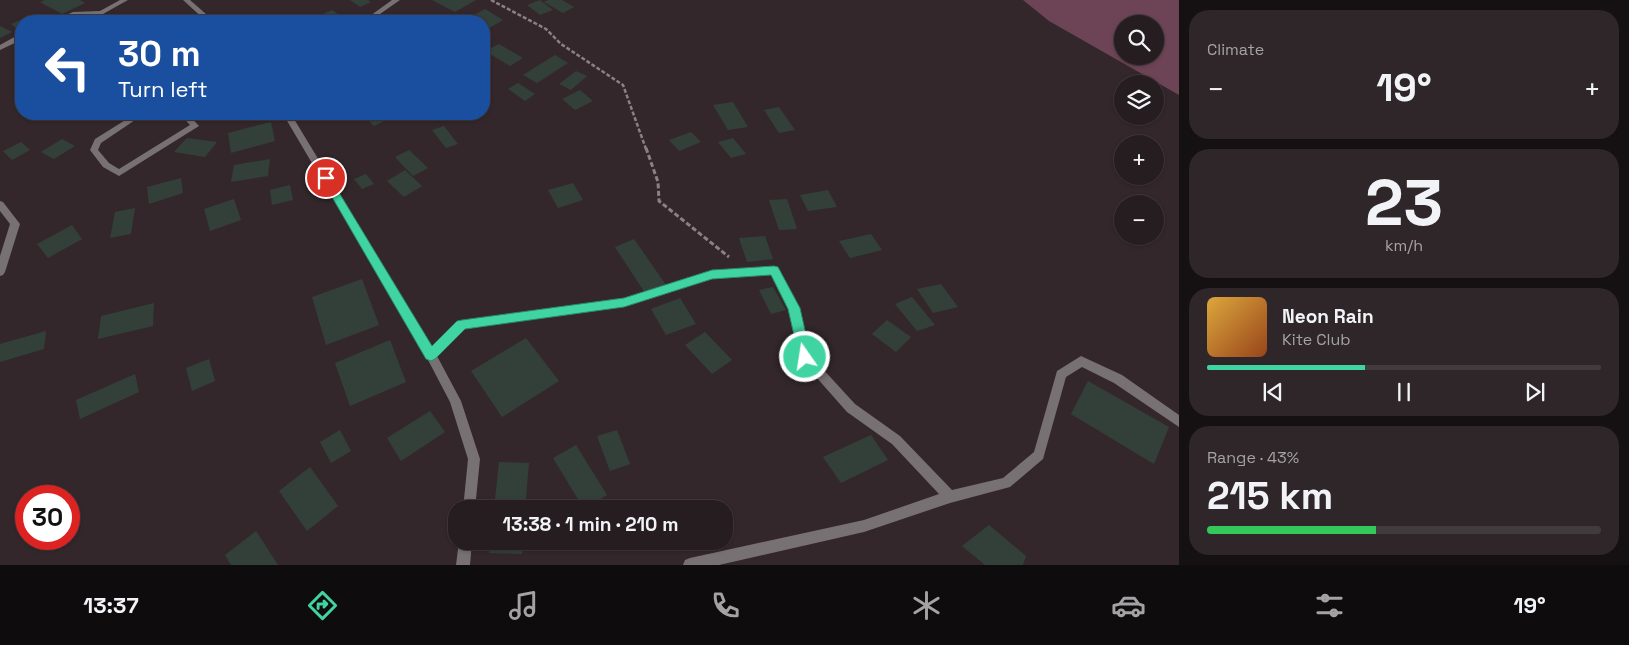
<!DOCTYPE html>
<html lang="en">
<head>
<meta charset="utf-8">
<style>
	:root { --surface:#261d20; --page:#2e2629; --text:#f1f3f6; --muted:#a4a2a5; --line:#423b3e; --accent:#40d4a2 }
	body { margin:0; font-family:"Space Grotesk",sans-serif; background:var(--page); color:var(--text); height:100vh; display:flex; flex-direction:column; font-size:19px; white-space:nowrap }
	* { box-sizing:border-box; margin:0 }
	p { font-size:16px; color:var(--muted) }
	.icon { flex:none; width:28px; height:28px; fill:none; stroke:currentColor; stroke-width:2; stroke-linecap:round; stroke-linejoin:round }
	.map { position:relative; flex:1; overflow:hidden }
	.drawer { display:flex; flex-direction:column; gap:10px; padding:10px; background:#151012; width:450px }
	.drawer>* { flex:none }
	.banner { position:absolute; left:15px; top:15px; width:475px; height:105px; border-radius:20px; box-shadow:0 1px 4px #0004,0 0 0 1px var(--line); background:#1a4fa0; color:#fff; overflow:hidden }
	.tools { position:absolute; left:1114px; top:15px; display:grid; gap:10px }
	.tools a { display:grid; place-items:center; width:50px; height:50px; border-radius:50%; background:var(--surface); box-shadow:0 1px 4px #0004,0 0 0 1px var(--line); font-size:25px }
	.speed { position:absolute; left:15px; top:485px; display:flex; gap:10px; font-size:25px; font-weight:700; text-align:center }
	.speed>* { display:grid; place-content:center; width:65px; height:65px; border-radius:50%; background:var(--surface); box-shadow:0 1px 4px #0004,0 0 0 1px var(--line); line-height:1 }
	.speed .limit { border:8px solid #d22; background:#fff; color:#111 }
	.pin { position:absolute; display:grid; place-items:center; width:42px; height:42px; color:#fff; margin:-21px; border:2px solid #fff; border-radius:50%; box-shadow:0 1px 5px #0007 }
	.me { position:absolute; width:55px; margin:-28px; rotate:347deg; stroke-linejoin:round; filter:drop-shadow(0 0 4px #0008) }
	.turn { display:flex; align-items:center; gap:18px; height:105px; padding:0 20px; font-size:22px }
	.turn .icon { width:65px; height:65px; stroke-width:2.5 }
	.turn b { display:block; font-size:35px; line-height:42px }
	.big { font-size:38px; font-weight:800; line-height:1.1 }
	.drawer .tile { flex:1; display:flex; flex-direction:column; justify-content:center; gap:8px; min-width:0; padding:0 18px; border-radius:20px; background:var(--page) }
	.drawer .dial { align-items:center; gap:0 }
	.dial b { font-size:65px; line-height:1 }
	.song { display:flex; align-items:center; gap:15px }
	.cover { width:60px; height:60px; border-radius:8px; background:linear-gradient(135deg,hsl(40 70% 55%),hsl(20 70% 35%)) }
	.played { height:5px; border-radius:2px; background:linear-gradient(90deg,var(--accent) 40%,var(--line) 40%) }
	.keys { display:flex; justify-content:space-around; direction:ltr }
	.heat { display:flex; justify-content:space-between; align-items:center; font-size:28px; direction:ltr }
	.charge { height:8px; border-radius:4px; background:linear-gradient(90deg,#34c759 43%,var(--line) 0) }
	.trip { position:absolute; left:448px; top:500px; width:285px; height:50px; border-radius:20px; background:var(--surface); box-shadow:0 1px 4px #0004,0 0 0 1px var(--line); font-weight:800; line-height:50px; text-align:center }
	.tabs { display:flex; height:80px; justify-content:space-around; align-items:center; background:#0f0c0d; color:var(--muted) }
	.tabs .icon { width:35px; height:35px }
	.tabs .active { color:var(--accent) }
	.tabs b { font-size:22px; color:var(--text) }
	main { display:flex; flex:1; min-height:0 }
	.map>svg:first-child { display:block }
	.forest { fill:#6d4455; fill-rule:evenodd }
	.building { fill:#33403a }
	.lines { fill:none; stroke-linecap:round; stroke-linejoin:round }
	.path-far1 { stroke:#8b8185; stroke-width:2.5; stroke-dasharray:4 2; stroke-linecap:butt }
	.path { stroke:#8b8185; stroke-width:3; stroke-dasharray:5 2.5; stroke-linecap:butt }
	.street { fill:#777173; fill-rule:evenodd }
	.route { fill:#40d4a2; stroke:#2a8a69 }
</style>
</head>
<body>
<main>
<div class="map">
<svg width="1179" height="565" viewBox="0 0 1179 565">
	<rect width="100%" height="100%" fill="#33272b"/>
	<path class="forest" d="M1023,0H1179V95L1049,21ZM1122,24H1155V56H1122Z"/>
	<g class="building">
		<polygon points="45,0 80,0 85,3 62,14 40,2"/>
		<polygon points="350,0 368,0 371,2 360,7"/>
		<polygon points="432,0 476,0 455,12"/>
		<polygon points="540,0 553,10 540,15 527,5"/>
		<polygon points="548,0 562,0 574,7 563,13 544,2"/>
		<polygon points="485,9 503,20 484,31 484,21 463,21"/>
		<polygon points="332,10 348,21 310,20"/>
		<polygon points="34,14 44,21 21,21 21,32 11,24"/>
		<polygon points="0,26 12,32 0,38"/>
		<polygon points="499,44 523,58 510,66 485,51"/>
		<polygon points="555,55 568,63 537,83 523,75"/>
		<polygon points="576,71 587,76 571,90 559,84"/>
		<polygon points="518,83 535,94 525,101 508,89"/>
		<polygon points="580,90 593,101 575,110 562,99"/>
		<polygon points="733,102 748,127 728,130 713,105"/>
		<polygon points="779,107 795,130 779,133 764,110"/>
		<polygon points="96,114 119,114 103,121"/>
		<polygon points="362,114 383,114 389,119 374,126"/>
		<polygon points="271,122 275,141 231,153 228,133"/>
		<polygon points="444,126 458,144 446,148 432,130"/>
		<polygon points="691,132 701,142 679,151 669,140"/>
		<polygon points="187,138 217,142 205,157 174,152"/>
		<polygon points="733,138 746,154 731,158 718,142"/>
		<polygon points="62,139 75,146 54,159 41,152"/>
		<polygon points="21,142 30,150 12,160 3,151"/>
		<polygon points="409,150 428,168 413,176 395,157"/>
		<polygon points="270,159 268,176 231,182 234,165"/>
		<polygon points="405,170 422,186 404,197 387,181"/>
		<polygon points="366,174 374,184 362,189 354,179"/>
		<polygon points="181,178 183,193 149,204 147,187"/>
		<polygon points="573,183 583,200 558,208 548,190"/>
		<polygon points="290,185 293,200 272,205 270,190"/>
		<polygon points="828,190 837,207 808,211 800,195"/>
		<polygon points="234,199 241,220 210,231 204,209"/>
		<polygon points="787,199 797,229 779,230 769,200"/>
		<polygon points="135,208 131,234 110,238 115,212"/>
		<polygon points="72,225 82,239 48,258 37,244"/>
		<polygon points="871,234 882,250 850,258 839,241"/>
		<polygon points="765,236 773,259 747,262 739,238"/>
		<polygon points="634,239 666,285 645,293 615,247"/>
		<polygon points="362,279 379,325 326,345 312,297"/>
		<polygon points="941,284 958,307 933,313 917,289"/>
		<polygon points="773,287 786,310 771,314 759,290"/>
		<polygon points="912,297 935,325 917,331 895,304"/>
		<polygon points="680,298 696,324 666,335 651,309"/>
		<polygon points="154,303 153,326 98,339 101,316"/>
		<polygon points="887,320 911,337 896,352 872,334"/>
		<polygon points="46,331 44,349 0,362 0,344"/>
		<polygon points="705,332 732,360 712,374 685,345"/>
		<polygon points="526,338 559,381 502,417 471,371"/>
		<polygon points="390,340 406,382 350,406 335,363"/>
		<polygon points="209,359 215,381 192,391 186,368"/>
		<polygon points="135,374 139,392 80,419 76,400"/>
		<polygon points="1088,381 1169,427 1154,464 1071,414"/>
		<polygon points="430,411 445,432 401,461 387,438"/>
		<polygon points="340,430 351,451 331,463 320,442"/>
		<polygon points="617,430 630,464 610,471 597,436"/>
		<polygon points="871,435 888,460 841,483 823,457"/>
		<polygon points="576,445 607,495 584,509 553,458"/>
		<polygon points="499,462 529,463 525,509 494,509"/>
		<polygon points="310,467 338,506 307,531 279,491"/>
		<polygon points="989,525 1026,556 1023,565 985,565 962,546"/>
		<polygon points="256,531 278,565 231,565 225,555"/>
		<polygon points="491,541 523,541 522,554 489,553"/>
		<polygon points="538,541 588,541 589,549 538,551"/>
	</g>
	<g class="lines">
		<polyline class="path-far1" points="491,0 546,29 561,44 623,85 646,149"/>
		<polyline class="path" points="646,148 658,182 659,201 729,257"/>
		<g class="street">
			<polygon points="120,0 128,0 103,14 74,16 62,21 53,21 73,12 100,11"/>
			<polygon points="183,0 190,0 214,21 206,21"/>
			<polygon points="392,0 400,0 370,21 363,21"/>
			<polygon points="18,35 21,35 21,40 0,50 0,45"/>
			<polygon points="135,114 144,114 101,143 98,150 109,163 119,169 190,125 180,114 188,114 199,126 119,176 103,167 90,150 95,139"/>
			<polygon points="283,114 291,114 432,347 458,322 462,321 624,298 712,271 774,266 777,267 799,309 810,355 855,404 900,436 952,490 1003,478 1034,452 1057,371 1081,356 1122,375 1179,415 1179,427 1114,383 1082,367 1066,377 1043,459 1010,487 950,503 864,532 719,565 683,565 685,560 690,558 864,520 939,494 892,444 847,412 801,360 789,309 771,274 712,279 624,306 465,329 437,356 461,401 480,459 475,509 463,509 468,459 450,402 427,358"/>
			<polygon points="0,201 3,202 20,224 5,272 3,275 0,276 0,256 10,224 0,211"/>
			<polygon points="459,541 472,541 470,565 456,565"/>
		</g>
	</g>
	<polygon class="route" points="326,175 329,176 432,346 457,321 462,320 624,298 712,270 774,266 778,267 800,308 811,357 809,361 805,363 800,361 788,309 771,275 712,279 624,307 465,329 435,359 431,361 426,359 321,178"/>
</svg>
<div class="tools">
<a><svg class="icon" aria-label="search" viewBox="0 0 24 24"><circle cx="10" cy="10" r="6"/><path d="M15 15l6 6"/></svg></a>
<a><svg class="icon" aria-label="layers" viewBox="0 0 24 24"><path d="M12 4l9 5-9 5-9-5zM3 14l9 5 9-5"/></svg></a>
<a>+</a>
<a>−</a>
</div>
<div class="speed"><div class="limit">30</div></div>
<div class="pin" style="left:326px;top:178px;background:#d93025"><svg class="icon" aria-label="arrive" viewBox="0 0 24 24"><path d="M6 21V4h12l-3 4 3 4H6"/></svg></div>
<svg class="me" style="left:805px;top:357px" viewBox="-20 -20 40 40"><circle r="17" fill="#40d4a2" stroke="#fff" stroke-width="3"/><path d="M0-11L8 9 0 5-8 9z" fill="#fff"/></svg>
<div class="trip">13:38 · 1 min · 210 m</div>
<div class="banner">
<div class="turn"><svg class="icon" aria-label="left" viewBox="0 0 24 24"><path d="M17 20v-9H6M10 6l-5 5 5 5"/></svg><div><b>30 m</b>Turn left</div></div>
</div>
</div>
<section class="drawer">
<div class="tile"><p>Climate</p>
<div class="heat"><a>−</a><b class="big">19°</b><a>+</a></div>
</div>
<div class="tile dial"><b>23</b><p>km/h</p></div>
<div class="tile">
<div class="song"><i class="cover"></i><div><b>Neon Rain</b><p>Kite Club</p></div></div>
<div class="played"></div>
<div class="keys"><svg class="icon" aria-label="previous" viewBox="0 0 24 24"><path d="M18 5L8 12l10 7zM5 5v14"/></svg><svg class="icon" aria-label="pause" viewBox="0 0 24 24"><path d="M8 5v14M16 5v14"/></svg><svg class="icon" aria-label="next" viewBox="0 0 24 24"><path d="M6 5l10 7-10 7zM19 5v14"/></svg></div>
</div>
<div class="tile"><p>Range · 43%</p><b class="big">215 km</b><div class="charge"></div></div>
</section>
</main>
<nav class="tabs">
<b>13:37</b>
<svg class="icon active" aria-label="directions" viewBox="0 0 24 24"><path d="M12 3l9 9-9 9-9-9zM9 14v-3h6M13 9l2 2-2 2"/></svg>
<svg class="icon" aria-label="music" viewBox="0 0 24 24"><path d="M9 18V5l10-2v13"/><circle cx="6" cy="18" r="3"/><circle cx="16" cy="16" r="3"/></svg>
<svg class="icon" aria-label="phone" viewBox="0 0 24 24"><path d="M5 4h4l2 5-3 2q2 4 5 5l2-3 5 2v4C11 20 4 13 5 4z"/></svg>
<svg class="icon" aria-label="climate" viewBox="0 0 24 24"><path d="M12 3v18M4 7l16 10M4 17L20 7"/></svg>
<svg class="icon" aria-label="car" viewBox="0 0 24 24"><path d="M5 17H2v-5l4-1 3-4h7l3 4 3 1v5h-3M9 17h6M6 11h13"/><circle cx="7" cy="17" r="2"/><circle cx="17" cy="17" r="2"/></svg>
<svg class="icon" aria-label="filters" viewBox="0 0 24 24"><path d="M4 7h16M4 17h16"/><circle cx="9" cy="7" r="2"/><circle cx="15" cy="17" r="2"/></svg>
<b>19°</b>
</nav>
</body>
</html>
